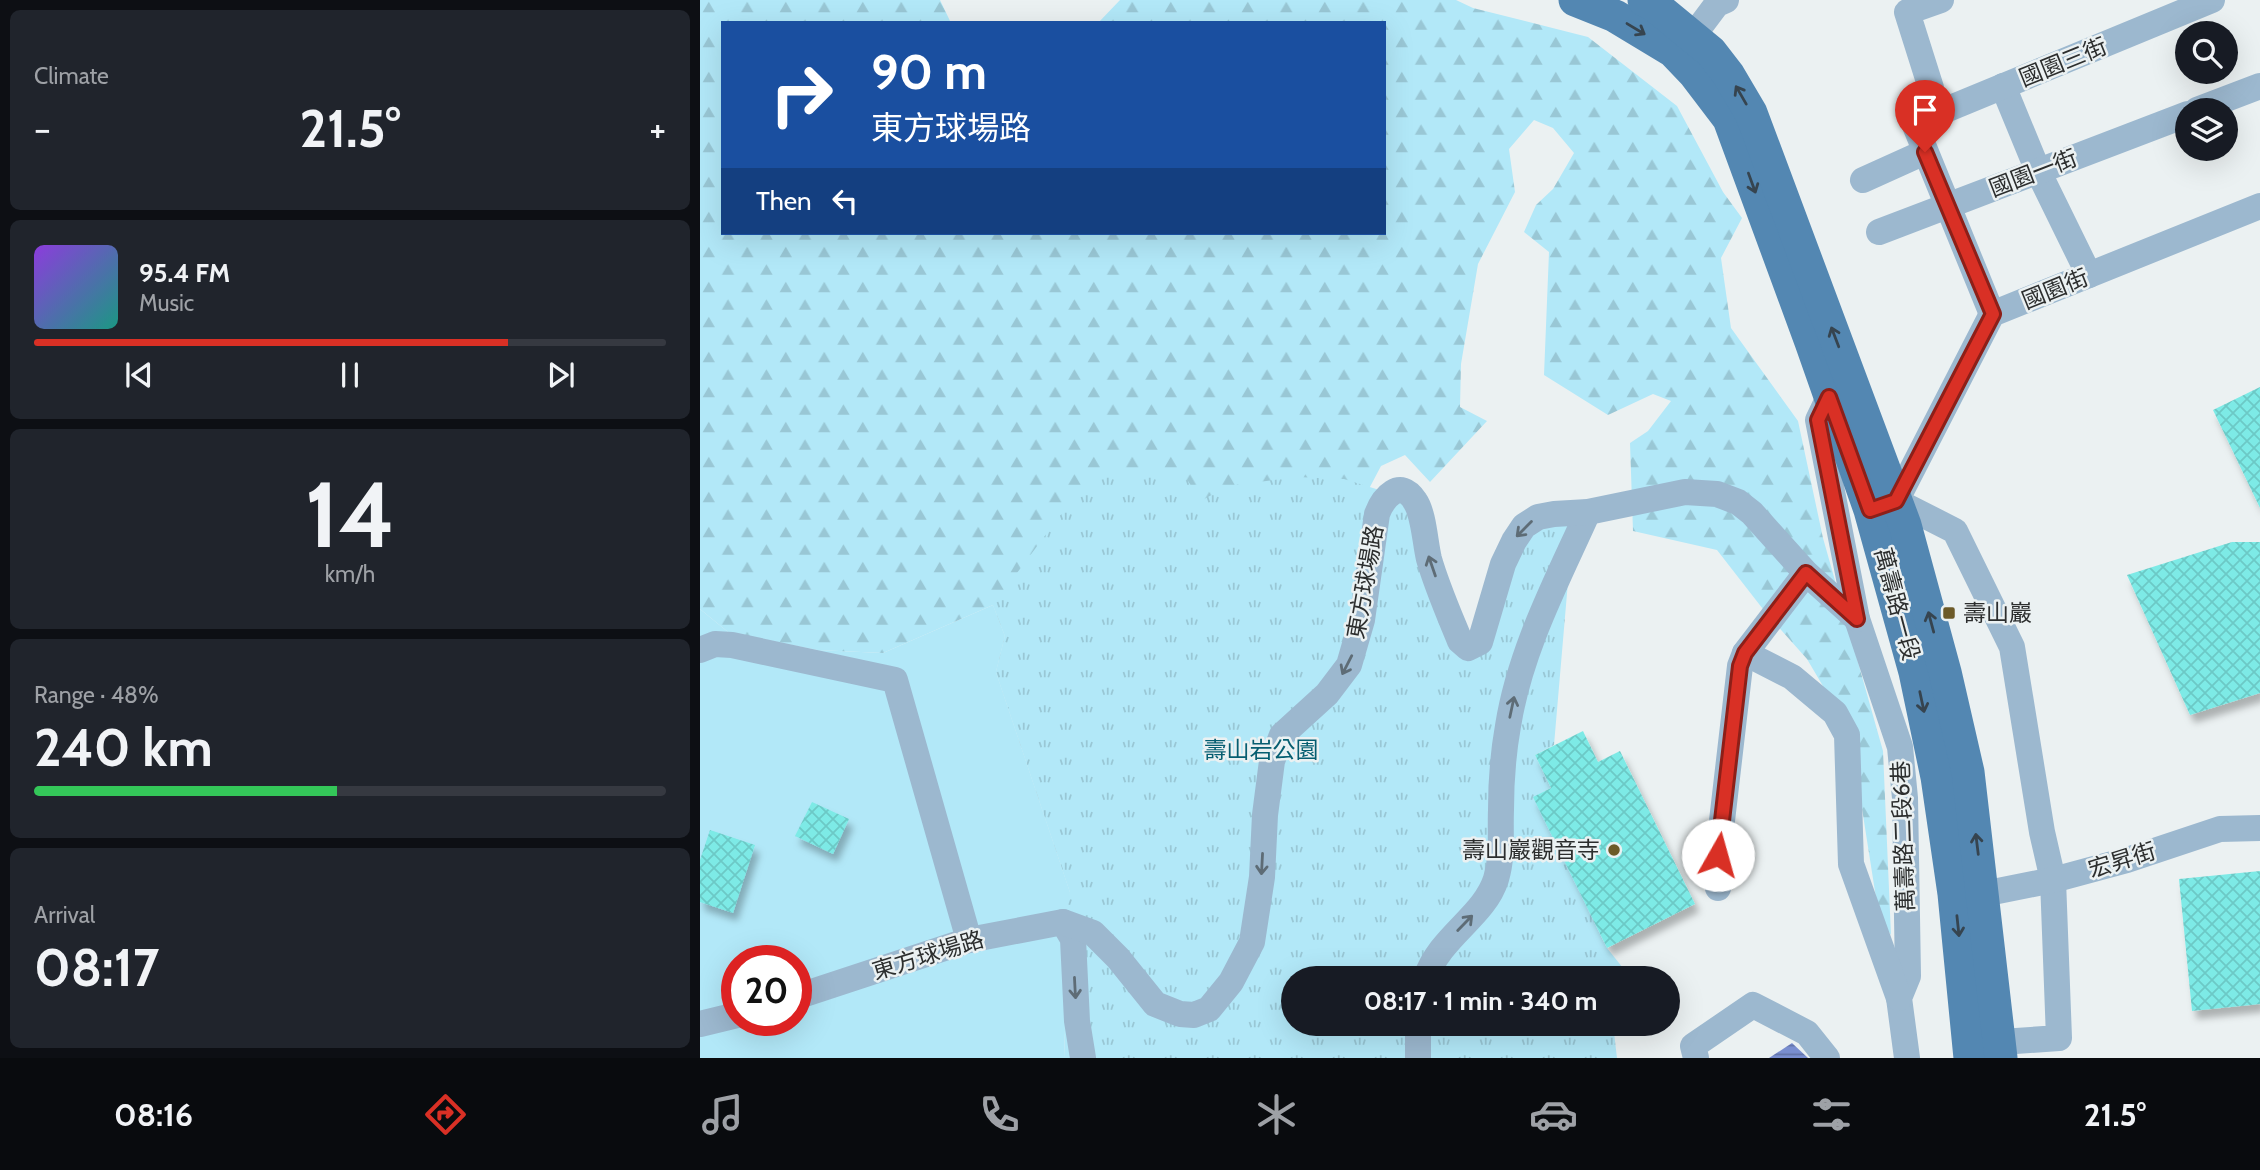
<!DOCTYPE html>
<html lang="en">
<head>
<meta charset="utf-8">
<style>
	:root { --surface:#171b24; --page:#20242c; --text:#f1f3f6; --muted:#9ea1a6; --line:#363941; --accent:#d93025 }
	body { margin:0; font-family:Cabin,"Noto Sans TC",sans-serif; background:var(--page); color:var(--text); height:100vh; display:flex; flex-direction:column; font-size:26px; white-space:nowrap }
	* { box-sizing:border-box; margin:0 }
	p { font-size:23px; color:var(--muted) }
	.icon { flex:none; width:38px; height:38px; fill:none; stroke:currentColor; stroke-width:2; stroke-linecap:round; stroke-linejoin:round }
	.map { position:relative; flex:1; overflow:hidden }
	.drawer { display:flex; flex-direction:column; gap:10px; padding:10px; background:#0d0f14; width:700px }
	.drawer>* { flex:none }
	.hud { position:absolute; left:21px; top:21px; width:665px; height:214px; border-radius:0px; box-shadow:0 7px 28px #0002; background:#1a4fa0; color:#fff; overflow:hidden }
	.tools { position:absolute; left:1475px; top:21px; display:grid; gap:14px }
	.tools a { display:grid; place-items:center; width:63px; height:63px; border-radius:50%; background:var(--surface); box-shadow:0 7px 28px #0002; font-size:35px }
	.speed { position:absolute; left:21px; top:945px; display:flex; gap:14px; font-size:35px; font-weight:700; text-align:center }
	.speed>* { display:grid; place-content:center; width:91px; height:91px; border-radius:50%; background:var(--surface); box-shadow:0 7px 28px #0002; line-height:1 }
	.speed .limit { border:10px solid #d22; background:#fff; color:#111 }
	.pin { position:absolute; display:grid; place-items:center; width:60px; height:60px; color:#fff; margin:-72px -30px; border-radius:50% 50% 50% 0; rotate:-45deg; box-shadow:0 0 7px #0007 }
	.pin .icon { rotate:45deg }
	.me { position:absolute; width:77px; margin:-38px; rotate:7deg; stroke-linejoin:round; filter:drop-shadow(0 0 5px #0008) }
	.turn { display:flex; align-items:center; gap:24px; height:147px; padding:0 35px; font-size:32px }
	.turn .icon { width:91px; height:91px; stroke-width:2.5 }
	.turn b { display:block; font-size:49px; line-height:60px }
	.then { display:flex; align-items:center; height:66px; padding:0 35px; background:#0003; gap:14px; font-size:26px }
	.big { font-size:52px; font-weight:800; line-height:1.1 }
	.drawer .widget { flex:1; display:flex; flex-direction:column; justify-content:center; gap:10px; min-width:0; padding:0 24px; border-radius:10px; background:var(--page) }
	.drawer .dial { align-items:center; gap:0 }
	.dial b { font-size:91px; line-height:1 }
	.song { display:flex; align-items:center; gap:21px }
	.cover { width:84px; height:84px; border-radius:10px; background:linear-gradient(135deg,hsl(270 70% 55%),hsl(170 70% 35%)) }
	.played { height:7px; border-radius:4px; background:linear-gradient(90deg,var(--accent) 75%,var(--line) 75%) }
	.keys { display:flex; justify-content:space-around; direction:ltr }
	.heat { display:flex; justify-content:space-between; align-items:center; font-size:38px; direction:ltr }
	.charge { height:10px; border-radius:5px; background:linear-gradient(90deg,#34c759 48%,var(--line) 0) }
	.trip { position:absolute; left:581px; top:966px; width:399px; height:70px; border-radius:35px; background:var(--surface); box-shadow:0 7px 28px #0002; font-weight:800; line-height:70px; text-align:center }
	.menu { display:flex; height:112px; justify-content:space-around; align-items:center; background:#090b0e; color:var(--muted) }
	.menu .icon { width:49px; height:49px }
	.menu .on { color:var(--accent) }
	.menu b { font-size:32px; color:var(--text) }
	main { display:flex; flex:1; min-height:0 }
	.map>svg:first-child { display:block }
	.grass { fill:#b2e8f8; fill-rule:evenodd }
	.forest { fill:url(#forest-firs) }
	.park { fill:url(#park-tufts) }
	.water { fill:url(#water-rules) }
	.building { fill:url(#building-cross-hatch); filter:url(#shadow) }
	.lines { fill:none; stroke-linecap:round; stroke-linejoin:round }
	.minor { stroke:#9cb8cf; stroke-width:26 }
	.major { stroke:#5387b2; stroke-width:33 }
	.oneway { stroke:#36444f }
	.oneway2 { stroke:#5e6c76 }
	.route-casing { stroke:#8d1f18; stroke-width:18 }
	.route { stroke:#d93025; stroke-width:12 }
	.poi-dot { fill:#6c5a28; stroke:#ebf1f2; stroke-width:2.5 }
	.labels { text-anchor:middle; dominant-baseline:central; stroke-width:5; stroke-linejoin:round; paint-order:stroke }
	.street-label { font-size:23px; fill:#2c2e2e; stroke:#ebf1f2 }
	.poi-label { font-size:23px; fill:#2c2e2e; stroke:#ebf1f2; text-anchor:start }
	.park-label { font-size:23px; fill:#065e71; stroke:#ebf1f2 }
</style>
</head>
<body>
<main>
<section class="drawer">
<div class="widget"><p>Climate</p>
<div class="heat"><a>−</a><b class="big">21.5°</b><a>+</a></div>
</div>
<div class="widget">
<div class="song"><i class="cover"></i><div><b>95.4 FM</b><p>Music</p></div></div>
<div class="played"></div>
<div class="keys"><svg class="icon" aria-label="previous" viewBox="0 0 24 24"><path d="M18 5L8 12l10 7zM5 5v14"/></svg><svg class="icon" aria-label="pause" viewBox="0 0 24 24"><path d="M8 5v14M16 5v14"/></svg><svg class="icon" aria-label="next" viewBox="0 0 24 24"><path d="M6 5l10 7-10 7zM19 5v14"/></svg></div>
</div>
<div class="widget dial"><b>14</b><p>km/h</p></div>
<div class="widget"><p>Range · 48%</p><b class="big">240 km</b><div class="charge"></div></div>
<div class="widget"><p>Arrival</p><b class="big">08:17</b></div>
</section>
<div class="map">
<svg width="1560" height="1058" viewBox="0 0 1560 1058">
	<defs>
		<pattern id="forest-firs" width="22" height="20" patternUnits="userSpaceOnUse" patternTransform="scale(1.75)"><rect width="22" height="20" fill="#b2e8f8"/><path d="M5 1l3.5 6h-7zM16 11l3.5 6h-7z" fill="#99c7d5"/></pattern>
		<pattern id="park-tufts" width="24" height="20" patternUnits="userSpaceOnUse" patternTransform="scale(1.75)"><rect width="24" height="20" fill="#b2e8f8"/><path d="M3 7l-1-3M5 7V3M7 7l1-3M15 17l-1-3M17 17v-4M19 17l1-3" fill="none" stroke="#99c7d5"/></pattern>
		<pattern id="water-rules" width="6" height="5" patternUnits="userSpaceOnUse" patternTransform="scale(1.75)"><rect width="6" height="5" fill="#798ed0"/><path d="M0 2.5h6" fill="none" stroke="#6374a9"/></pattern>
		<pattern id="building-cross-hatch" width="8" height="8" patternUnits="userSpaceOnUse" patternTransform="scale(1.75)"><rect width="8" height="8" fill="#7deae6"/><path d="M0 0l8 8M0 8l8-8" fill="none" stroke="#6cc9c6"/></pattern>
		<filter id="shadow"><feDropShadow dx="4.5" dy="8" stdDeviation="3.5" flood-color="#0004"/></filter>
	</defs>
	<rect width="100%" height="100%" fill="#ebf1f2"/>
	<path class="grass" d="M293,605L305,636L296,672L370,892L364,1058H0V609L28,632L117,650L183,653ZM37,961H96V1020H37Z"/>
	<polygon class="forest" points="0,0 240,0 251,23 23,23 23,233 684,233 684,23 398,23 420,0 756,0 773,8 888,37 977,106 1023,192 1042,218 1021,258 1031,328 1098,421 1123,538 1183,751 1191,935 1179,917 1150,732 1107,659 1066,613 1017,550 933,531 930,443 948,431 971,401 953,394 908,415 844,375 849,252 824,232 836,205 853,189 874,153 853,128 834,120 809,149 815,192 778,264 761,364 760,407 787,421 730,482 705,455 681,466 662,502 593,978 593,1024 854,1058 364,1058 370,892 296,672 305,636 293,605 183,653 117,650 28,632 0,609"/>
	<polygon class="park" points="458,468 488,481 501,501 527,486 597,477 644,479 689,493 697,491 768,647 814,541 874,512 854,745 835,755 851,788 834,797 907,948 931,978 593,978 593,1024 913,1024 917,1058 383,1058 363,922 370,892 296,672 305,636 293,605 389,477"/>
	<polygon class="water" points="1092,1043 1108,1058 1069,1058"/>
	<g class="building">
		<polygon points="1560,387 1560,508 1513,410"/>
		<polygon points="1532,542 1560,542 1560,693 1490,715 1427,575"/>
		<polygon points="883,731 898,762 920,751 995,904 907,948 833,797 851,788 835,755"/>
		<polygon points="112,802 149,819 133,854 95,836"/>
		<polygon points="10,830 55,845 33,913 0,902 0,860"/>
		<polygon points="1560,871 1560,1004 1492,1011 1479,879"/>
	</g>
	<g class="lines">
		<g class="minor">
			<polyline points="1241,0 1207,12 1231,88 1214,123 1292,314"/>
			<polyline points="977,48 993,36 1017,4 1026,0"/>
			<polyline points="1303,86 1338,171 1389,275"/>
			<polyline points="1497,110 1560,86"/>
			<polyline points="1214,123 1512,0"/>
			<polyline points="1163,180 1225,152"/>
			<polyline points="1179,232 1488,114"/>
			<polyline points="1142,393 1129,397 1118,420 1157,619 1200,747 1205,798 1208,976 1199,998 1207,1058"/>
			<polyline points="1196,501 1255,531 1312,647 1342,832 1353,880 1359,1038 1301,1042"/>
			<polyline points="1183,506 1196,501 1292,314 1560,206"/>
			<polyline points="0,650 15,644 32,645 195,680 269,940"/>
			<polyline points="1045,653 1092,677 1135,713 1147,735 1151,864 1199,998"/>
			<polyline points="1018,888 1018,855 1040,666 1045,653 1106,573"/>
			<polyline points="1283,894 1353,880 1427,860 1520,829 1560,828"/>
			<polyline points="363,922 373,939 377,1021 383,1058"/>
			<path d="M726,978C740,936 784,917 796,879C803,856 800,834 801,810C801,782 803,754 808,726C820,650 857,581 888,512"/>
			<path d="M96,997L269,940L363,922L393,933L418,958L455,1004L480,1014L494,1015L509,1009L531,982L552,942L562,877L565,815L572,761L582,735L627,694L649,665L662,620L677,514C683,498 700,477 715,501C724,514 725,543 729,559C737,587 749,614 760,641L768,648L780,642L803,564L814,541L824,526L838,517L854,514L888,512L985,492L1017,494L1038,502L1052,513L1106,573L1157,619"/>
			<polyline points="0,1024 37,1015"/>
			<polyline points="718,1024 718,1058"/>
			<polyline points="996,1058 993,1046 1053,1005 1107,1033 1127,1058"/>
		</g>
		<g class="major">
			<polyline points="875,0 915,16 973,51 994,73 1029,119 1111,342 1170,510 1215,672 1237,777 1254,894 1270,1058"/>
			<polyline points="944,0 954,5 1011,52 1028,74 1051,113 1205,525 1245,672 1268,772 1301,1058"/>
		</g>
	</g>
	<defs><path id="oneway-shaft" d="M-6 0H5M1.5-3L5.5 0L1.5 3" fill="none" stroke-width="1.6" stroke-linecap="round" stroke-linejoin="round" transform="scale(1.75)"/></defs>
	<g class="oneway">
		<use href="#oneway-shaft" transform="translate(936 29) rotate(31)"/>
		<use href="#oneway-shaft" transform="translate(1041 95) rotate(-120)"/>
		<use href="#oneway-shaft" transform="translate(1052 183) rotate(70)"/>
		<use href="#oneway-shaft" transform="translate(1135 337) rotate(-111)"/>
		<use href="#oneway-shaft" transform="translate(1231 622) rotate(-105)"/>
		<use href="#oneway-shaft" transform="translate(1222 702) rotate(78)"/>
		<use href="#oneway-shaft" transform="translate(1277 844) rotate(-97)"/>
		<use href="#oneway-shaft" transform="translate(1258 926) rotate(84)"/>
	</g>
	<g class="oneway2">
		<use href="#oneway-shaft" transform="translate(824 529) rotate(135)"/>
		<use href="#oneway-shaft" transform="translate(732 566) rotate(-109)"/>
		<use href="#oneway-shaft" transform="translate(647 665) rotate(117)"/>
		<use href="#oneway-shaft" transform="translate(812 707) rotate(-78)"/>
		<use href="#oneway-shaft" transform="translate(562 864) rotate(93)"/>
		<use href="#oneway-shaft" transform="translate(765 923) rotate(-46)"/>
		<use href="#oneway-shaft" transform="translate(375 988) rotate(87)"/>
	</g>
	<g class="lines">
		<defs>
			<polyline id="route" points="1018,855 1040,666 1045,653 1106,573 1157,619 1118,420 1129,397 1170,510 1196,501 1293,314 1225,152"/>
		</defs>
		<use href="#route" class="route-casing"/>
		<use href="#route" class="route"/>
	</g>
	<g class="poi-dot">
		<rect x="1242" y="606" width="14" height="14" rx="3.5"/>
		<circle cx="914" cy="850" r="7"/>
	</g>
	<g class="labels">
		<g class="street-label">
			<text transform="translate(1363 62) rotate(-22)">國園三街</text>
			<text transform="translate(1333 173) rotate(-21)">國園一街</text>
			<text transform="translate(1355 289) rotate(-22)">國園街</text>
			<text transform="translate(665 582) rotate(-80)">東方球場路</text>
			<text transform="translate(1197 604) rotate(75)">萬壽路一段</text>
			<text transform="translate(1203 836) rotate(-92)">萬壽路二段6巷</text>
			<text transform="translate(1422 860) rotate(-17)">宏昇街</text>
			<text transform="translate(228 955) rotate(-17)">東方球場路</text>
		</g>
		<g class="poi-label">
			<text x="1263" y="613">壽山巖</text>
			<text x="900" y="850" text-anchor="end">壽山巖觀音寺</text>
		</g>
		<g class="park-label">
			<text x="561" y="750">壽山岩公園</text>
		</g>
	</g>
</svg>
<div class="tools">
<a><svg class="icon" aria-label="search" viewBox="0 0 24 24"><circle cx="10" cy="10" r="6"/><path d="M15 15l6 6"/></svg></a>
<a><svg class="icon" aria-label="layers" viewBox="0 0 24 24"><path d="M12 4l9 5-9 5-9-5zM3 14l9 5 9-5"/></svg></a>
</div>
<div class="speed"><div class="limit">20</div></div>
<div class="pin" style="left:1225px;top:152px;background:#d93025"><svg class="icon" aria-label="arrive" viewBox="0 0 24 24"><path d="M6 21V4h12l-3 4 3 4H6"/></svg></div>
<svg class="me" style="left:1018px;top:855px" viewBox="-20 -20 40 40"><circle r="19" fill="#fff"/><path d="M0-13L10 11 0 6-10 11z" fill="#d93025"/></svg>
<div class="trip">08:17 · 1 min · 340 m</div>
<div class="hud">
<div class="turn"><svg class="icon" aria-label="right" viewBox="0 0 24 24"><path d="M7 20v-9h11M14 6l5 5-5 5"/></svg><div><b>90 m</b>東方球場路</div></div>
<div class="then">Then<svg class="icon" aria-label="left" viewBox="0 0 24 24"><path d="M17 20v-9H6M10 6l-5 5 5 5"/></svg></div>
</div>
</div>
</main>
<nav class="menu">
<b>08:16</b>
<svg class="icon on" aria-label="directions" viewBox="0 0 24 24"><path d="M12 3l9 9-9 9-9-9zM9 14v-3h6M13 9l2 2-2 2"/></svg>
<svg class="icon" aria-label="music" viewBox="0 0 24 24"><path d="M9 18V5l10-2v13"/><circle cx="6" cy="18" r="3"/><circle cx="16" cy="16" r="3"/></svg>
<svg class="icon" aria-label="phone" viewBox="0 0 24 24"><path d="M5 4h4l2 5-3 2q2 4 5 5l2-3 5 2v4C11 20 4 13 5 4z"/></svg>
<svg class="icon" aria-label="climate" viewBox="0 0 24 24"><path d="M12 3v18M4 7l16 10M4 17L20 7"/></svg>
<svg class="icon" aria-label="car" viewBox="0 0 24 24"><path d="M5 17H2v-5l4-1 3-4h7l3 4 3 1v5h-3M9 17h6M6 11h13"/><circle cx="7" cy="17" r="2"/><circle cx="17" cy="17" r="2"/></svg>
<svg class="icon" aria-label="filters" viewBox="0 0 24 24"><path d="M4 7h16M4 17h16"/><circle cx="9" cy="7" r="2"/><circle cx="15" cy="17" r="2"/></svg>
<b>21.5°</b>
</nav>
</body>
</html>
